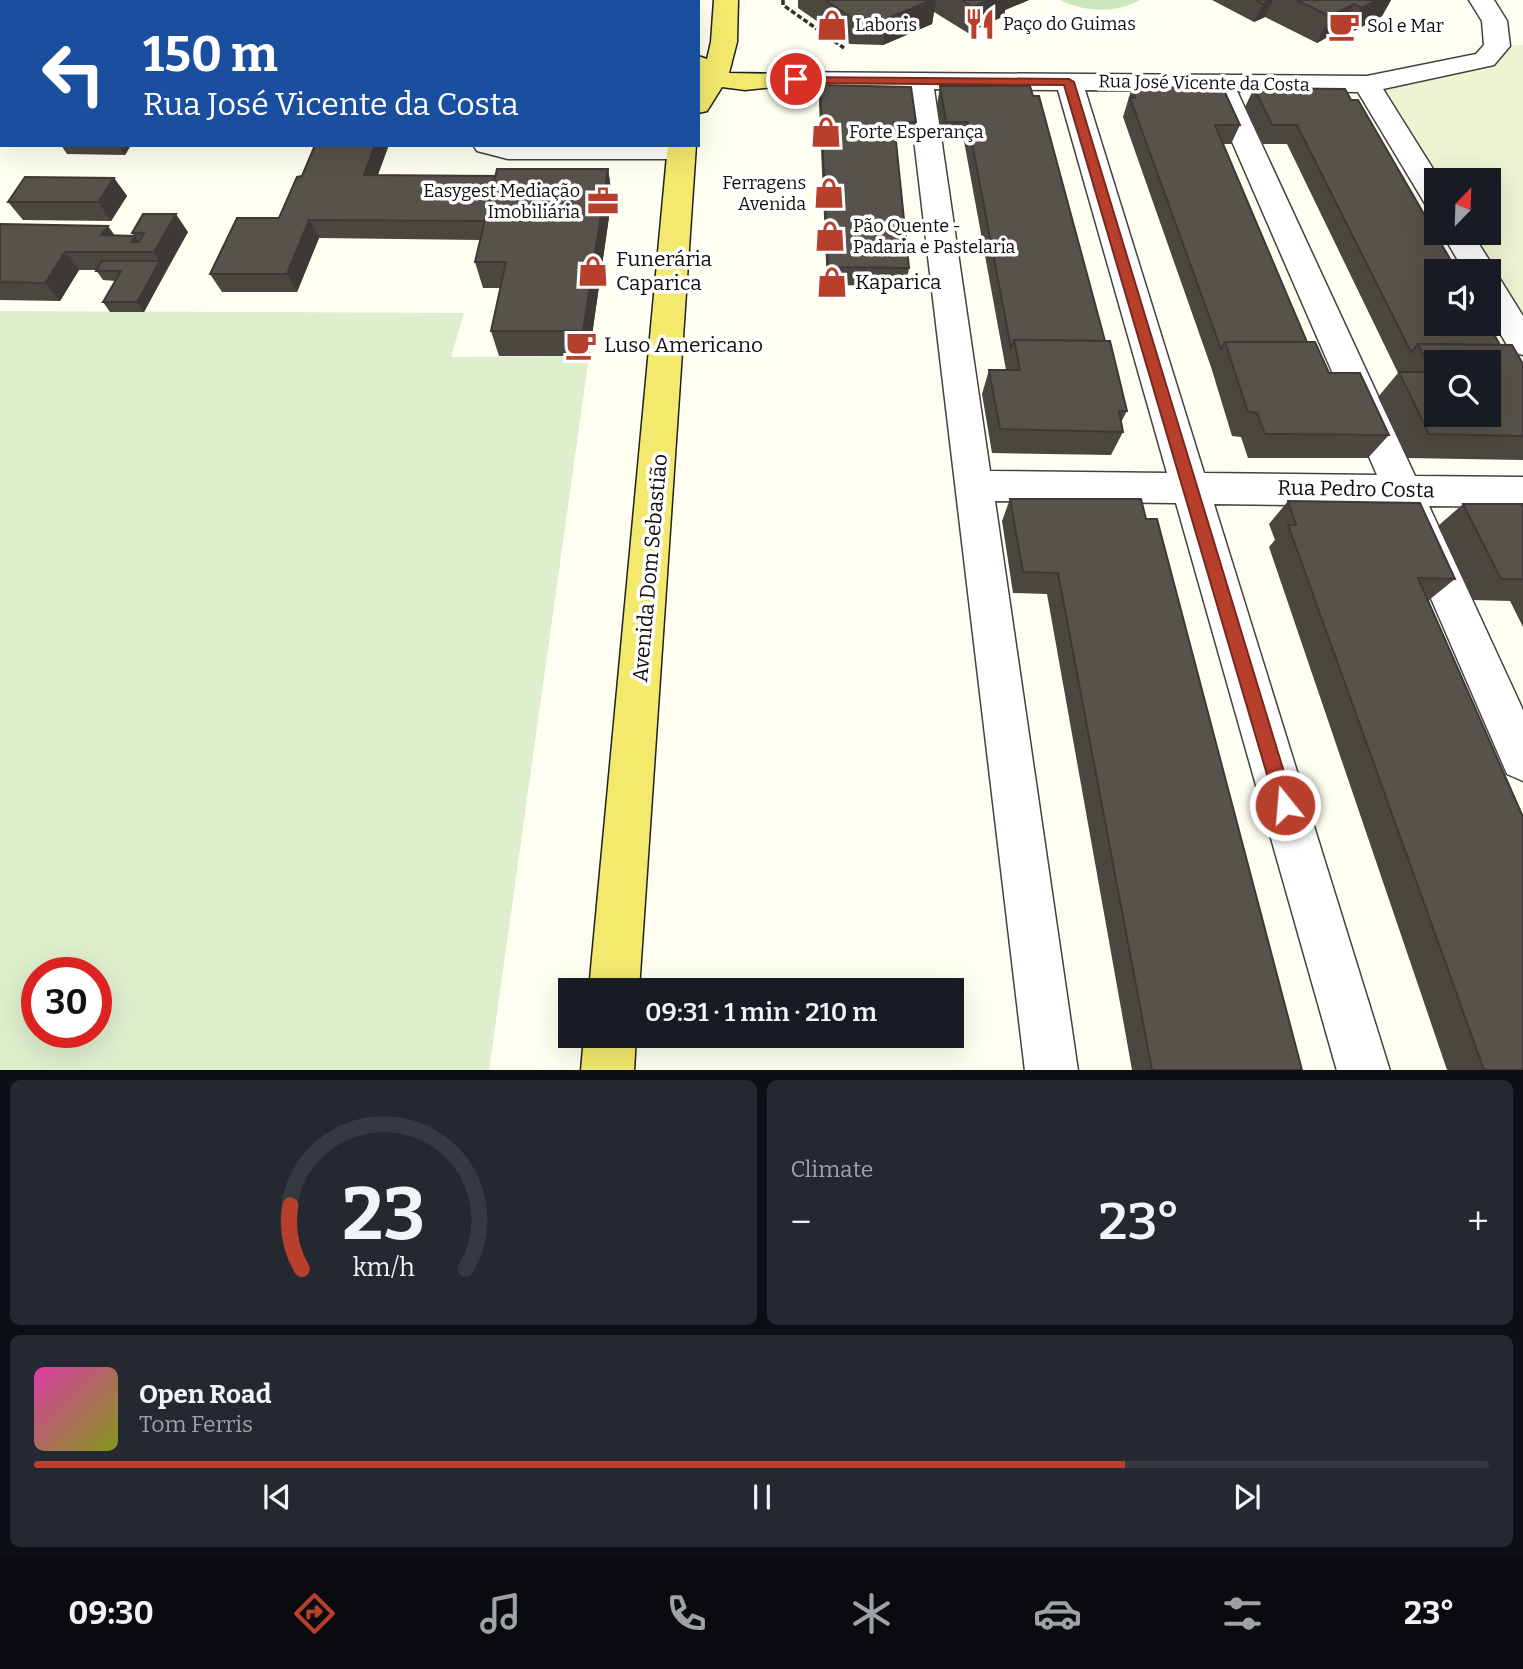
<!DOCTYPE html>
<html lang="en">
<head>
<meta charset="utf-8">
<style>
	:root { --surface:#171b24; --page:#242831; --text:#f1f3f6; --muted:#9ea1a6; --line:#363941; --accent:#b93f2d }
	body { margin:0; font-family:Bitter,serif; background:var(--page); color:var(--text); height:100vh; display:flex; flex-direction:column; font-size:26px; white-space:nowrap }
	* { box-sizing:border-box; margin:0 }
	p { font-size:23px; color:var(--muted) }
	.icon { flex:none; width:38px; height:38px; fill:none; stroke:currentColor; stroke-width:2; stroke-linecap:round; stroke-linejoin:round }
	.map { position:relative; height:1070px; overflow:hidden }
	.side { display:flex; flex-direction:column; gap:10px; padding:10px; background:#0d0f14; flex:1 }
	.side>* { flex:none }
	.top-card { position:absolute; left:0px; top:0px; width:700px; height:147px; box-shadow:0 7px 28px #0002; background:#1a4fa0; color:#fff; overflow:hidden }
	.needle { width:46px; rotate:23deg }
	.tools { position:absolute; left:1424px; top:168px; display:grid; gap:14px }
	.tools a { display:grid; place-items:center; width:77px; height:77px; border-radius:0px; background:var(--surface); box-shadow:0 7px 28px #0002; font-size:35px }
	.speed { position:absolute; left:21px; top:957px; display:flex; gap:14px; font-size:35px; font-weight:700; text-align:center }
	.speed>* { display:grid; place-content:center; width:91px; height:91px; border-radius:50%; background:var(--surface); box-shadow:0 7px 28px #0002; line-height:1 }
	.speed .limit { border:10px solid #d22; background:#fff; color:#111 }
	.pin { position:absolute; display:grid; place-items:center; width:60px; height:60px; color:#fff; margin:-30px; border:4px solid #fff; border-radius:50%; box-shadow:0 2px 7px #0007 }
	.me { position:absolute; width:77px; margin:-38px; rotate:343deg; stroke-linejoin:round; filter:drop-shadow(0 0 5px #0008) }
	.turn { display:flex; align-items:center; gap:24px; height:147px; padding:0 28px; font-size:32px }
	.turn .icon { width:91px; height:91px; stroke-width:2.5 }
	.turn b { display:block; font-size:49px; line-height:60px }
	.big { font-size:52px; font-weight:600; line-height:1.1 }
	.side .card { flex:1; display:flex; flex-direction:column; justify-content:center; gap:10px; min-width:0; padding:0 24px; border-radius:10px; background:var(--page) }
	.side .dial { align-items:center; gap:0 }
	.dial svg { height:182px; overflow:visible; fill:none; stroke:var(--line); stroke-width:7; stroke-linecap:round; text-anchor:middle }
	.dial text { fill:var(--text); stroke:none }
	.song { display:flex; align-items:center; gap:21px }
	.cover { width:84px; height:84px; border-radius:10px; background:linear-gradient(135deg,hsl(320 70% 55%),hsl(70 70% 35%)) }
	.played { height:7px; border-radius:4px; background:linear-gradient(90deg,var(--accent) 75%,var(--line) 75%) }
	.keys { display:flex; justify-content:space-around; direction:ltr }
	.heat { display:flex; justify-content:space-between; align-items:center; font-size:38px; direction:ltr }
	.side .tiles { flex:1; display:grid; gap:10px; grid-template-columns:1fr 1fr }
	.card:last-child { grid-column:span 2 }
	.trip { position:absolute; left:558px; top:978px; width:406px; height:70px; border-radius:0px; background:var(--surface); box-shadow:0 7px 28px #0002; font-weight:600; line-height:70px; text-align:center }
	.tabs { display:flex; height:112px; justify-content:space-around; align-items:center; background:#090b0e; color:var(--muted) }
	.tabs .icon { width:49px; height:49px }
	.tabs .on { color:var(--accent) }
	.tabs b { font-size:32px; color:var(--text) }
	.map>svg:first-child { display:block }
	.farmland { fill:#f0f3d2 }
	.green { fill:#cbe8bc }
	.pitch { fill:#ddefcd; fill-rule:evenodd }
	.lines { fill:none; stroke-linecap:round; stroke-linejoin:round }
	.minor-casing { stroke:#424242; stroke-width:3 }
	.major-casing { stroke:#202020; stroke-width:3 }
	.path { stroke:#313131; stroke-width:3.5; stroke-dasharray:5 2.5; stroke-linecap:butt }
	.minor { fill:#fff; fill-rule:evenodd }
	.major { fill:#f2e96d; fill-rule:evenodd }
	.wall { fill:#4b4740 }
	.shaded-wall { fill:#3d3934 }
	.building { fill:#57524b; stroke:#3d3934; stroke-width:2; fill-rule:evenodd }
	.route { fill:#b93f2d; stroke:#78291d; stroke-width:2 }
	.labels { text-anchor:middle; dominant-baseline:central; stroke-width:7; stroke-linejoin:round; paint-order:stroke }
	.far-poi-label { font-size:18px; fill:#0f0f0f; stroke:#fff; text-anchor:start }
	.far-street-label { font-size:18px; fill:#0f0f0f; stroke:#fff }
	.poi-label { font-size:21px; fill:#0f0f0f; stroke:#fff; text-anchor:start }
	.street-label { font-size:21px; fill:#0f0f0f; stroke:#fff }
</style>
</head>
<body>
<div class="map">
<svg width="1523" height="1071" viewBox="0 0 1523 1071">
	<rect width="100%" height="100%" fill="#fefef1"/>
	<polygon class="farmland" points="1523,45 1523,345 1489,271 1479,271 1456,233 1489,233 1489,180 1437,180 1366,84 1484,59 1496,46"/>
	<path class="green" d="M1060,0H1140C1115,14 1084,12 1060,0Z"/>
	<path class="pitch" d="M0,311L464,313L451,357L589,356L489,1070L0,1071ZM37,973H96V1032H37Z"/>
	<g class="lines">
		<defs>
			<g id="minor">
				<polygon points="10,0 35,0 9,2"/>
				<polygon points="502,0 526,0 501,2"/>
				<path d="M1469,0H1494L1507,21L1510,46L1494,65L1383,89L1440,180H1437V209L1427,207L1358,92L1237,91L1415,476L1523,477V507L1429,506L1523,710V781L1507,774L1391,506L1214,504L1390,1071H1337L1176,503L995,501L1078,1071H1025L908,89L776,88L767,86L763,80L767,74L776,72L1367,76L1476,54L1484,45L1482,21ZM934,89L1058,90L1167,473L990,471ZM1085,90L1210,91L1377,475L1204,473Z"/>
				<polygon points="0,18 2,18 0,34"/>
				<polygon points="473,145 692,145 695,150 691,156 681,159 508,159 477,151"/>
				<polygon points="1442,233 1472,233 1496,271 1492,277 1500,279 1523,316 1523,355 1511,352 1489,314 1489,271 1464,271"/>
			</g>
			<g id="major">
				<polygon points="663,0 688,0 689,2 664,2"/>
				<polygon points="714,0 738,0 737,42 729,73 785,74 789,80 785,86 745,90 722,87 707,111 698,113 698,56 707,59 711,42"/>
				<polygon points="668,145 696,145 639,990 589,990"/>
				<polygon points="584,1036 636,1036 634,1071 581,1071"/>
			</g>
		</defs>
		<use href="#minor" class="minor-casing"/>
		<use href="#major" class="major-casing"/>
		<polyline class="path" points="783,0 783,5 844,48"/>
		<use href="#minor" class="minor"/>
		<use href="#major" class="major"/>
	</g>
	<g class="wall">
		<polygon points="798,0 1029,0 1005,10 1004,16 968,33 934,12 932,24 883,45 850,44 798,8"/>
		<polygon points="1212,0 1391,0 1382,16 1348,34 1340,30 1317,43 1265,17 1254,22"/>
		<polygon points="820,85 916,122 913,141 896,141 909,268 906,286 827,285 819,104"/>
		<polygon points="940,86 1030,86 1105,341 1127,411 1121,422 1123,432 1111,455 992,453 982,394 989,370 1006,370 964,141 943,141 937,105"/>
		<polygon points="1132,87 1240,125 1231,144 1223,144 1307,342 1329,373 1389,435 1368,458 1248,458 1241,437 1232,436 1211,367 1123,117"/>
		<polygon points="1254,88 1345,89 1500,345 1523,364 1523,460 1407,458 1378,397 1398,373 1287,144 1263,144 1245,107"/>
		<polygon points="61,145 131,145 125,155 67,154"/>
		<polygon points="608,169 612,196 589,356 499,356 491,331 500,288 483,288 475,262 480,240 319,238 297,292 222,292 210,274 279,218 302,176 378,175 496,176"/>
		<polygon points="114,178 127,196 111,221 23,220 8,202"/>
		<polygon points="0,224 115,235 134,236 132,233 188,232 144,312 110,312 103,302 116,281 103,280 96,270 79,270 60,301 0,300"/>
		<polygon points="1010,499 1141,499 1302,1070 1132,1070 1047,594 1013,593 1002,521"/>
		<polygon points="1288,501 1455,579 1429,600 1523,1070 1447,1070 1269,547 1275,540 1269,524"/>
		<polygon points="1463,504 1523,504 1523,627 1510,601 1473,600 1438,526"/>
	</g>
	<g class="shaded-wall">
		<polygon points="429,0 441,0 440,2 428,2"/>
		<polygon points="932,0 936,0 932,24 883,45 886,19"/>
		<polygon points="988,0 1029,0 1005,10 1004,16 968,33 973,7"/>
		<polygon points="1270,0 1273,0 1265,17 1254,22 1263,4"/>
		<polygon points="1377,0 1391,0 1382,16 1348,34 1362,8"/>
		<polygon points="1354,4 1340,30 1317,43 1330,16"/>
		<polygon points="119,145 131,145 125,155"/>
		<polygon points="375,145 389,145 371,194 364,175"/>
		<polygon points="608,169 612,196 589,356 583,331"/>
		<polygon points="114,178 127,196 111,221 98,202"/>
		<polygon points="176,214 188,232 166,270 154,252"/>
		<polygon points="309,220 319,238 297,292 287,274"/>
		<polygon points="108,226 121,244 101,235"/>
		<polygon points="135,236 146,252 131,242"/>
		<polygon points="65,252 79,270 60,301 45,283"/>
		<polygon points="160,261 166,270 144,312 137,302"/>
	</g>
	<g class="building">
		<polygon points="133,0 429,0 428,2 131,2"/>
		<polygon points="825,0 932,0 886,19 852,18"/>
		<polygon points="962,0 988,0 973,7"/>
		<polygon points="1255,0 1270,0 1263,4"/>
		<polygon points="1296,0 1377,0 1362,8 1354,4 1330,16"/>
		<polygon points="820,85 911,87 916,122 894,122 909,268 828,267"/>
		<polygon points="940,86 1030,86 1033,96 1039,96 1105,341 1014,340 1011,348 968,122 946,122"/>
		<polygon points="1132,87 1223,88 1240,125 1215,125 1307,342 1225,342 1221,349 1130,98 1135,98"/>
		<polygon points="1254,88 1345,89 1351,100 1358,100 1457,271 1437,271 1437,324 1488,324 1500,345 1418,344 1411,352 1297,125 1272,125"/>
		<polygon points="315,145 375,145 364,175 496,176 485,221 309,220 287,274 210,274 237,218 279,218 297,177 302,176"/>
		<polygon points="497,169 608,169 583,331 491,331 506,262 475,262"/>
		<polygon points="25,177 114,178 98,202 8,202"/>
		<polygon points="143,214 176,214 154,252 65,252 45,283 0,282 0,224 108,226 101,235 135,236 131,242 139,242 144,233 132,233"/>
		<polygon points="102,261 160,261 137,302 103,302 121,271 96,271"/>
		<polygon points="1014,340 1110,341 1127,411 1119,411 1123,432 1000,429 989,370 1020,370"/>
		<polygon points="1225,342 1315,342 1329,373 1360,373 1389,435 1265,434 1257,413 1248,412"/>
		<path d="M1418,344L1512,345L1523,364V436L1429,434L1399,372H1432ZM1437,362H1489V415H1437Z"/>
		<polygon points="1010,499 1141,499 1146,519 1157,519 1302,1070 1152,1070 1058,573 1023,572"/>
		<polygon points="1288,501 1420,503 1455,579 1418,578 1523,817 1523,1070 1484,1070 1288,525 1296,525"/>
		<polygon points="1463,504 1523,504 1523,579 1501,579"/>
	</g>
	<polygon class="route" points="793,77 1069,79 1074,82 1294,805 1292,812 1285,815 1278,812 1276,805 1064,85 796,83 791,79"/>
	<defs>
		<symbol id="restaurant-bare" viewBox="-9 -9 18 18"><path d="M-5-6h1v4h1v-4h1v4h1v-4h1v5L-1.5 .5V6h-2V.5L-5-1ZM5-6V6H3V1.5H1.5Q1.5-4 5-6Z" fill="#b93f2d" stroke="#fff" stroke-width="2.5" paint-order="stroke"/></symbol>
		<symbol id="shop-bare" viewBox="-9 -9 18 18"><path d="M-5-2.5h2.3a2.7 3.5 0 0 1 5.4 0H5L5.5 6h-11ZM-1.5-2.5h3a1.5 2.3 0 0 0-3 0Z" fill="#b93f2d" stroke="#fff" stroke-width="2.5" paint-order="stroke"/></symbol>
		<symbol id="cafe-bare" viewBox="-9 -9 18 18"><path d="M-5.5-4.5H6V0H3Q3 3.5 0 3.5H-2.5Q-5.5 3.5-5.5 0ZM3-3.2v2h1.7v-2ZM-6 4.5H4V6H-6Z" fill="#b93f2d" stroke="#fff" stroke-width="2.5" paint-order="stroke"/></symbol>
		<symbol id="office-bare" viewBox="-9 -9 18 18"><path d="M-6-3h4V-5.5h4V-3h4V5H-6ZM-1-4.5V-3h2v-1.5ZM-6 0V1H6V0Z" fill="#b93f2d" stroke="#fff" stroke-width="2.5" paint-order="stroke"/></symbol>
	</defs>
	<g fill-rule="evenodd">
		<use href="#restaurant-bare" x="958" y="2" width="44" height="44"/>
		<use href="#shop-bare" x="810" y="3" width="44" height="44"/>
		<use href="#cafe-bare" x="1322" y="4" width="44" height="44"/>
		<use href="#shop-bare" x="804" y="110" width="44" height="44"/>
		<use href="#shop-bare" x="807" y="171" width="44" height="44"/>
		<use href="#office-bare" x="581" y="179" width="44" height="44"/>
		<use href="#shop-bare" x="808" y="214" width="44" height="44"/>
		<use href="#shop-bare" x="571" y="249" width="44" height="44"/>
		<use href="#shop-bare" x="810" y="260" width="44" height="44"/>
		<use href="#cafe-bare" x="559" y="323" width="44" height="44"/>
	</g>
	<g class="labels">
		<g class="far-poi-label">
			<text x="1003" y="24">Paço do Guimas</text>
			<text x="855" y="25">Laboris</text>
			<text x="1367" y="26">Sol e Mar</text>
			<text x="849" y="132">Forte Esperança</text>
			<text x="806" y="183" text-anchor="end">Ferragens<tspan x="806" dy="21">Avenida</tspan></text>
			<text x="580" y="191" text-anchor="end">Easygest Mediação<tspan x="580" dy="21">Imobiliária</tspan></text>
			<text x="853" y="226">Pão Quente -<tspan x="853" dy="21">Padaria e Pastelaria</tspan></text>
		</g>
		<g class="far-street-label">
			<text transform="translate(1204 83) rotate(1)">Rua José Vicente da Costa</text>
		</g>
		<g class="poi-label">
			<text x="616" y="259">Funerária<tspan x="616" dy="24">Caparica</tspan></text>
			<text x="855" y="282">Kaparica</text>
			<text x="604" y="345">Luso Americano</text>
		</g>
		<g class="street-label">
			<text transform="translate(1356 489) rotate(1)">Rua Pedro Costa</text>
			<text transform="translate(650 568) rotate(-85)">Avenida Dom Sebastião</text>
		</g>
	</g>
</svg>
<div class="tools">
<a><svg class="needle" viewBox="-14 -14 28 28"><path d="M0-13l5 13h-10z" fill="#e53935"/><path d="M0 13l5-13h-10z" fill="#9ea1a6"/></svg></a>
<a><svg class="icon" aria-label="sound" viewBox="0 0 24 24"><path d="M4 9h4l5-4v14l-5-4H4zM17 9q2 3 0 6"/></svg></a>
<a><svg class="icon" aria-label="search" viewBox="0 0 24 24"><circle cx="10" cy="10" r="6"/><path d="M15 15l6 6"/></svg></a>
</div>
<div class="speed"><div class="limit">30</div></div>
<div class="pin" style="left:796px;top:79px;background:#d93025"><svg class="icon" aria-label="arrive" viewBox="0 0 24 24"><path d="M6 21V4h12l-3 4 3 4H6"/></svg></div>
<svg class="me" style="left:1285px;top:805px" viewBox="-20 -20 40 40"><circle r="17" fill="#b93f2d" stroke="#fff" stroke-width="3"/><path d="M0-11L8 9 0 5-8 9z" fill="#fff"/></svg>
<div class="trip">09:31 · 1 min · 210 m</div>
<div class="top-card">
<div class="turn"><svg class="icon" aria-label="left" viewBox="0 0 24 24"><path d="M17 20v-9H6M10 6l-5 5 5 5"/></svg><div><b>150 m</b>Rua José Vicente da Costa</div></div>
</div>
</div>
<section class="side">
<div class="tiles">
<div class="card dial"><svg viewBox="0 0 100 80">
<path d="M14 69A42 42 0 1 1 86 69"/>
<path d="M14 69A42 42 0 0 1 9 41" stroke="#b93f2d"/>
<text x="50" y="56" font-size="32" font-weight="700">23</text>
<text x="50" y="72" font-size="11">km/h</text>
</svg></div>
<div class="card"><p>Climate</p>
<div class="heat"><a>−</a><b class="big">23°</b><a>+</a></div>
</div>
<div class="card">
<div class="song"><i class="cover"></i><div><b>Open Road</b><p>Tom Ferris</p></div></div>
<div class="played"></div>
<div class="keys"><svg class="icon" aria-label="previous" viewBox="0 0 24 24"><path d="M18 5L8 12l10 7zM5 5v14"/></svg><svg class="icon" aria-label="pause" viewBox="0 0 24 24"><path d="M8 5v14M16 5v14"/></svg><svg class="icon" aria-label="next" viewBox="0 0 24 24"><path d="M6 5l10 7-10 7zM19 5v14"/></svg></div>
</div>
</div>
</section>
<nav class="tabs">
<b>09:30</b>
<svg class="icon on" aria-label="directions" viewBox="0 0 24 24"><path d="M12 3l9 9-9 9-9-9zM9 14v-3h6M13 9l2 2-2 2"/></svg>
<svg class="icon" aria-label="music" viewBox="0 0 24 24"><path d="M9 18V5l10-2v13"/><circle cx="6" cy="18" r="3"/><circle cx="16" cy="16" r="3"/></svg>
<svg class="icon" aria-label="phone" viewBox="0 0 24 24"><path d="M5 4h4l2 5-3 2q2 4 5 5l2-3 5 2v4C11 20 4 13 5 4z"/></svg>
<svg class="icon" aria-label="climate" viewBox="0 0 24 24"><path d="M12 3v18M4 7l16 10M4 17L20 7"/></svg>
<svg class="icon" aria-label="car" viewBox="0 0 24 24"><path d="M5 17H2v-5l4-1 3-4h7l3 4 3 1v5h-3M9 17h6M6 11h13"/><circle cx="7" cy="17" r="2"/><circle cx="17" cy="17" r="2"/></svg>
<svg class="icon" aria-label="filters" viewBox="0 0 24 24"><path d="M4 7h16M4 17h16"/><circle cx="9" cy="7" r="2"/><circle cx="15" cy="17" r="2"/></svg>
<b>23°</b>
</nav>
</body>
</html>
